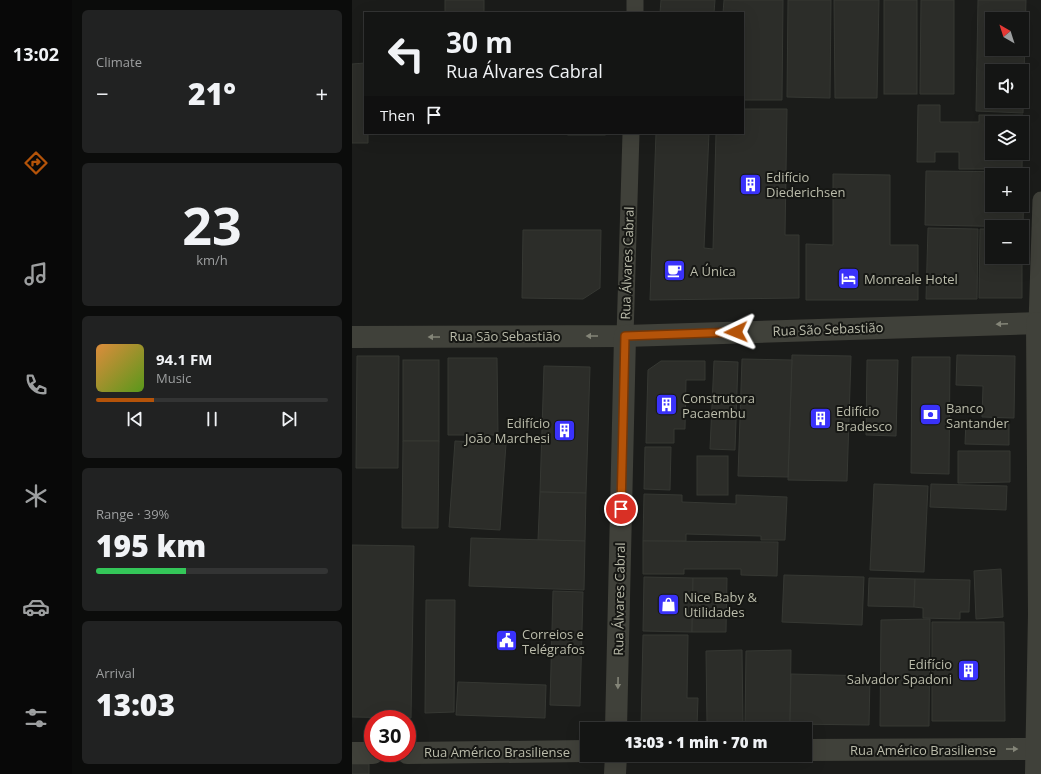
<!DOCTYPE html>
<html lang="en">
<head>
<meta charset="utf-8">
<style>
	:root { --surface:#141514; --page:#212222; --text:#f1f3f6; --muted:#9d9fa0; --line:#333434; --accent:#b45309 }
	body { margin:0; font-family:"Open Sans",sans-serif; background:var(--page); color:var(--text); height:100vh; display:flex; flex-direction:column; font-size:15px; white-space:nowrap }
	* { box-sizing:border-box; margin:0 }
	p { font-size:13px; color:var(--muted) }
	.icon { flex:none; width:22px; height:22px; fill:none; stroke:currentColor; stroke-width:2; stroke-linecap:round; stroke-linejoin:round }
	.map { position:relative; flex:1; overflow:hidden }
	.panel { display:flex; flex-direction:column; gap:10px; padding:10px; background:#0b0c0b; width:280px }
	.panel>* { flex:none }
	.banner { position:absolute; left:12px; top:12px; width:380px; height:122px; border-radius:0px; box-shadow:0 4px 16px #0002,0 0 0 1px var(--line); background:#141514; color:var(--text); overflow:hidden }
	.needle { width:26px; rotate:321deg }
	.buttons { position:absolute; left:633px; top:12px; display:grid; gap:8px }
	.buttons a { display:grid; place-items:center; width:44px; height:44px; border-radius:0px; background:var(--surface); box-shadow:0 4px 16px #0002,0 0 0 1px var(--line); font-size:20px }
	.speed { position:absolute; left:12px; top:710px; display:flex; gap:8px; font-size:20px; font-weight:700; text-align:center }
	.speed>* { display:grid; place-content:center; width:52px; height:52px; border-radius:50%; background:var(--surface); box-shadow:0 4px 16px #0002,0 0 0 1px var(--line); line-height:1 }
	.speed .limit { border:6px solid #d22; background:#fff; color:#111 }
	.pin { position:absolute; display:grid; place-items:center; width:34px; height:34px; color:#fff; margin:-17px; border:2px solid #fff; border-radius:50%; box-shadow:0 1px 4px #0007 }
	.me { position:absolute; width:44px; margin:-22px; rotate:268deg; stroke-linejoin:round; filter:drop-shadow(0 0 3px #0008) }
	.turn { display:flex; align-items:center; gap:14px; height:84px; padding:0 16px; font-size:18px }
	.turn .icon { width:52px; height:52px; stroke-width:2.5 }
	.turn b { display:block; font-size:28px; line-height:34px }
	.then { display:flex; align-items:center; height:38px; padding:0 16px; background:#0003; gap:8px; font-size:15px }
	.big { font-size:30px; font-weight:800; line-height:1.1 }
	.panel .card { flex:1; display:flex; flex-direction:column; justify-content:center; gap:6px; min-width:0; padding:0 14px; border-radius:6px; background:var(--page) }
	.panel .dial { align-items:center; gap:0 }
	.dial b { font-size:52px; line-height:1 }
	.song { display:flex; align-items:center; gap:12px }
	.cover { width:48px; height:48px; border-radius:6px; background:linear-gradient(135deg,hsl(30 70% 55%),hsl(90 70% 35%)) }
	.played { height:4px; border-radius:2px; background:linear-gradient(90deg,var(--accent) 25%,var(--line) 25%) }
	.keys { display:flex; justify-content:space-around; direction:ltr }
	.heat { display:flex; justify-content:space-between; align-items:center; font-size:22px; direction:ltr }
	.charge { height:6px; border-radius:3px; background:linear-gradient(90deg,#34c759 39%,var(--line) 0) }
	.trip { position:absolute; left:228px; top:722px; width:232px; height:40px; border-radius:0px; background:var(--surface); box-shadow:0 4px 16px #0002,0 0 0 1px var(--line); font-weight:800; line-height:40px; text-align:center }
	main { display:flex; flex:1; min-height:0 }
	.dock { display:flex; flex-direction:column; width:72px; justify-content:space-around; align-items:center; background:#080808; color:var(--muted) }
	.dock .icon { width:28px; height:28px }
	.dock .active { color:var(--accent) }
	.dock b { font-size:18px; color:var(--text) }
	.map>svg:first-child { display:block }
	.building { fill:#2c2d29; stroke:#363833; fill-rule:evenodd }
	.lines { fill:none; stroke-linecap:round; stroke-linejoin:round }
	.pedestrian { stroke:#40413a; stroke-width:17 }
	.minor { stroke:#40413a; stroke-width:22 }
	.oneway { fill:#848578 }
	.route-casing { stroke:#753606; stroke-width:10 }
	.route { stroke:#b45309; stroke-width:7 }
	.labels { text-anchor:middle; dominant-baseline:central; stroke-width:4; stroke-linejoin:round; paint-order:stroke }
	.poi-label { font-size:13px; fill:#bbbcab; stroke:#161714; text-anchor:start }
	.street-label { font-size:13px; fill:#bbbcab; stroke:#161714 }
</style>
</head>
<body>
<main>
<nav class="dock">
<b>13:02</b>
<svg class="icon active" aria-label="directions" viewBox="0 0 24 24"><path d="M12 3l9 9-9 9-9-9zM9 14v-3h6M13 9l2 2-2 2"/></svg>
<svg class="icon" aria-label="music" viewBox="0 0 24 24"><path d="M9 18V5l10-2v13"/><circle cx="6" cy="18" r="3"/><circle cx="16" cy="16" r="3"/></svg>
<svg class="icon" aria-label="phone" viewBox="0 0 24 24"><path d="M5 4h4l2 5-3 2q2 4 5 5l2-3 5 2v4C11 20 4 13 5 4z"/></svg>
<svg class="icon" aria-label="climate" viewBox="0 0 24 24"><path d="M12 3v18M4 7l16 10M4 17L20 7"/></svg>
<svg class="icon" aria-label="car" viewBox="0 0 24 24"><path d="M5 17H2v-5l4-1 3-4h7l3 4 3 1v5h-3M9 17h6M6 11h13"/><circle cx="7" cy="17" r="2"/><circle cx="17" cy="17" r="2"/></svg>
<svg class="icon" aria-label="filters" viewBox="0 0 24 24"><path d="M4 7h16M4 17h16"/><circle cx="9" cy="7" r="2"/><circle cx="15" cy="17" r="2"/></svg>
</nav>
<section class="panel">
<div class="card"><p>Climate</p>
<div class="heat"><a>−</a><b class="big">21°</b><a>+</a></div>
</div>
<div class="card dial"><b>23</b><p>km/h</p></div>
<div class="card">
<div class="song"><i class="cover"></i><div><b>94.1 FM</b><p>Music</p></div></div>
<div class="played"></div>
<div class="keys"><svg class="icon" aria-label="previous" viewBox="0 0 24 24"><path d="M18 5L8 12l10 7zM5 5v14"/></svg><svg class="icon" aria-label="pause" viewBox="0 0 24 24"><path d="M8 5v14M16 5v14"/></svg><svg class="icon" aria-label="next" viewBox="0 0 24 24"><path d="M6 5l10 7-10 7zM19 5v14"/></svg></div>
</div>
<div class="card"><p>Range · 39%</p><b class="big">195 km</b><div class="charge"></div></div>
<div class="card"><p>Arrival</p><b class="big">13:03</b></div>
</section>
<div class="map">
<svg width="689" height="774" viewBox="0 0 689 774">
	<rect width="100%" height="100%" fill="#1b1c1a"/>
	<g class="building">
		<rect x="93" y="0" width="39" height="13"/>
		<polygon points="309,0 363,0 362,13 308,13"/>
		<polygon points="372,0 431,0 430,100 391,100 391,13 371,13"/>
		<polygon points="436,0 479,0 478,98 435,97"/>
		<polygon points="482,0 527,0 525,98 483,98"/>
		<rect x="532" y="0" width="33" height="94"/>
		<polygon points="569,0 602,0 602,94 568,94"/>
		<path d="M626,0H674L671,113L624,111ZM640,19H670V49H640ZM640,71H670V101H640Z"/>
		<polygon points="13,63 13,133 16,133 16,143 0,143 0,64"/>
		<path d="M566,105H588V122H627V115H671L670,169H607V152H583V162H565ZM640,123H670V153H640Z"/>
		<polygon points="391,109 435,109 433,235 447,235 447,298 298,300 304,133 357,133 352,248 361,249 364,133 391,133"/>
		<rect x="216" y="133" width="37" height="2"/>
		<path d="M574,171L672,172L671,227L573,225ZM640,175H670V205H640Z"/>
		<polygon points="481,174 538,175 538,245 566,245 566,300 454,300 454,244 481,245"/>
		<polygon points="576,228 626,229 625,299 574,299"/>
		<polygon points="628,229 640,229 640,257 670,257 670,229 670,298 627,298"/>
		<polygon points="171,230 249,230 248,288 231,299 170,298"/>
		<polygon points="440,355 499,356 495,481 436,480"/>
		<polygon points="605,355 663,356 662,418 630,417 631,386 604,385"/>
		<polygon points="5,356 47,356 46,468 4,468"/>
		<polygon points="560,357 598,357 597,474 559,473"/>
		<polygon points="96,358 145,358 146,435 96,435"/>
		<polygon points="390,359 440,360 436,477 386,476"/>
		<rect x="51" y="360" width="36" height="81"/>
		<polygon points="515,360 546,360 544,436 514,435"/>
		<polygon points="309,361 353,361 353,380 334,380 333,429 322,429 322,443 294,443 296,370"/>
		<polygon points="362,361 386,362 383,450 358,449"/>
		<polygon points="192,366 238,367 234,493 188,492"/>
		<polygon points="614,420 657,422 657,445 613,444"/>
		<polygon points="51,441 87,441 86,528 50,528"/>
		<polygon points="103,441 154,444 148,530 97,527"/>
		<polygon points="293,447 319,447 318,490 292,489"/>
		<polygon points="606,451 658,451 658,482 606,483"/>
		<rect x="345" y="456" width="31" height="39"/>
		<polygon points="522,484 576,486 572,572 518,570"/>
		<polygon points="579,484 655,486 654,510 578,507"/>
		<polygon points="188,492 234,493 233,541 186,540"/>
		<polygon points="292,494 330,495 330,502 384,504 384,495 435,497 433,540 409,540 409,536 334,534 334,541 291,541"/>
		<polygon points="119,538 233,541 232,590 117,586"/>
		<polygon points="291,541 426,542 425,576 389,575 389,569 332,569 332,574 291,574"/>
		<polygon points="0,545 62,546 59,718 0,717"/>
		<polygon points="649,569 651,617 624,619 622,571"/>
		<polygon points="432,575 512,577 510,625 430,622"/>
		<polygon points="292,577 341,578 340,632 291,631"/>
		<polygon points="341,578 375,578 374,632 340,632"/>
		<polygon points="517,578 563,579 562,607 516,606"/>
		<polygon points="563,579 618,580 617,612 608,612 608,619 571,618 571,608 562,607"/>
		<polygon points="201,591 231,592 228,706 198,705"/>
		<polygon points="74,600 103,600 102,712 73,713"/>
		<polygon points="578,619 577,726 528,726 529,620"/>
		<polygon points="580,622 652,622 653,721 580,721"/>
		<polygon points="291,635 336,635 335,698 346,698 345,726 289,725"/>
		<polygon points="390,650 391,725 355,725 354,651"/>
		<polygon points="439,650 438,724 393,725 394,651"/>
		<polygon points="439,674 518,676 517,725 438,724"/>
		<polygon points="106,682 194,685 193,718 104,715"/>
		<rect x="0" y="764" width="17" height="10"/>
	</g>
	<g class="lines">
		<g class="pedestrian">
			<polyline points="283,13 283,0"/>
			<polyline points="685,323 689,200"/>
			<polyline points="273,336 279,133"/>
		</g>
		<g class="minor">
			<polyline points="0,337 273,336 689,323"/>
			<polyline points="264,729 273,336"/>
			<polyline points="453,750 689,749"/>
			<polyline points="0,753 21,753"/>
			<polyline points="55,753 235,751"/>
			<polyline points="263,774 264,755"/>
			<polyline points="684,774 687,614 685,323"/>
		</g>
	</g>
	<defs><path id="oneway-solid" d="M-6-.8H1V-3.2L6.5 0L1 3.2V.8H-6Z"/></defs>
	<g class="oneway">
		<use href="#oneway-solid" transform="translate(650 324) rotate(178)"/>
		<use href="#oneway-solid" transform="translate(240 336) rotate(180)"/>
		<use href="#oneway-solid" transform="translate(82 337) rotate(180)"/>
		<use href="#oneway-solid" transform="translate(266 683) rotate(91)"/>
		<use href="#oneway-solid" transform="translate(660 749)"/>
	</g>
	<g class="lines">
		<defs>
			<polyline id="route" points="269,509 273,336 384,332"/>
		</defs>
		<use href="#route" class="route-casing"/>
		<use href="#route" class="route"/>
	</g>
	<defs>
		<symbol id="building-square" viewBox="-11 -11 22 22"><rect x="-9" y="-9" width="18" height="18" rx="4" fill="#3a32fb" stroke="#161714"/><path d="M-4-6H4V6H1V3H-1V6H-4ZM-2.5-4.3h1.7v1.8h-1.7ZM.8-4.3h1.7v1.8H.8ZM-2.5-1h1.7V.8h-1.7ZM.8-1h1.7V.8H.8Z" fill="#fff"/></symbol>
		<symbol id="cafe-square" viewBox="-11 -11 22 22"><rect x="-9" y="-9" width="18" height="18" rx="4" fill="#3a32fb" stroke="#161714"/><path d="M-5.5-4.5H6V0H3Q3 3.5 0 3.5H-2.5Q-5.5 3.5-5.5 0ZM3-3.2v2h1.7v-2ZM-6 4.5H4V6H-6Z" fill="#fff"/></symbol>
		<symbol id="hotel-square" viewBox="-11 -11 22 22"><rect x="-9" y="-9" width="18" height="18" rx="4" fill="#3a32fb" stroke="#161714"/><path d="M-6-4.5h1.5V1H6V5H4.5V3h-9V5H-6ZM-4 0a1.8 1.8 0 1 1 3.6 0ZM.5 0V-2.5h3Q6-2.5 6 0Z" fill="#fff"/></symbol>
		<symbol id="bank-square" viewBox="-11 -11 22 22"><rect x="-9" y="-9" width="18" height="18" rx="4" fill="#3a32fb" stroke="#161714"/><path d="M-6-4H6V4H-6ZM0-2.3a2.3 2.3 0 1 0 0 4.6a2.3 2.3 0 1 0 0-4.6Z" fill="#fff"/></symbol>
		<symbol id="shop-square" viewBox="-11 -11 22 22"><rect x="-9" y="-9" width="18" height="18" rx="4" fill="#3a32fb" stroke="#161714"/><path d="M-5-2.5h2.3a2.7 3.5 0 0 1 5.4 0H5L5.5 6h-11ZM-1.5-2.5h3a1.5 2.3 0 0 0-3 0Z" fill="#fff"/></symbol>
		<symbol id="civic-square" viewBox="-11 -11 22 22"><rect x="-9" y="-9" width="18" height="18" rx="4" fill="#3a32fb" stroke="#161714"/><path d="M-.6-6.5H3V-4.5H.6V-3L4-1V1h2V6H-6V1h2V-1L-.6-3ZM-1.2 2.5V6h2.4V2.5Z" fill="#fff"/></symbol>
	</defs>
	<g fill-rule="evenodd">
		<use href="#building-square" x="386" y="172" width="25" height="25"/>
		<use href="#cafe-square" x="310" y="258" width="25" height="25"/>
		<use href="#hotel-square" x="484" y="266" width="25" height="25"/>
		<use href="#building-square" x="302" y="392" width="25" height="25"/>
		<use href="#bank-square" x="566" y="402" width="25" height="25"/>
		<use href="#building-square" x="456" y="406" width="25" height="25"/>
		<use href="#building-square" x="200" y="418" width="25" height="25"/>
		<use href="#shop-square" x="304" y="592" width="25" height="25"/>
		<use href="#civic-square" x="142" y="628" width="25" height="25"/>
		<use href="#building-square" x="604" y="658" width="25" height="25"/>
	</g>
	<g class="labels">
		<g class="poi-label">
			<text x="414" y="177">Edifício<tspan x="414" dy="15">Diederichsen</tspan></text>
			<text x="338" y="271">A Única</text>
			<text x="512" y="279">Monreale Hotel</text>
			<text x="330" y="398">Construtora<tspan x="330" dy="15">Pacaembu</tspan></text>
			<text x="594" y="408">Banco<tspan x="594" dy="15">Santander</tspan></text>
			<text x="484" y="411">Edifício<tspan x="484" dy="15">Bradesco</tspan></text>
			<text x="198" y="423" text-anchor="end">Edifício<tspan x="198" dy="15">João Marchesi</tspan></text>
			<text x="332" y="597">Nice Baby &amp;<tspan x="332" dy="15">Utilidades</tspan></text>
			<text x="170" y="634">Correios e<tspan x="170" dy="15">Telégrafos</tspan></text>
			<text x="600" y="664" text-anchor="end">Edifício<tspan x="600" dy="15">Salvador Spadoni</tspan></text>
		</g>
		<g class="street-label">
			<text transform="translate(275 263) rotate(-88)">Rua Álvares Cabral</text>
			<text transform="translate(476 329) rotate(-2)">Rua São Sebastião</text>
			<text x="153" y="336">Rua São Sebastião</text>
			<text transform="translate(267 599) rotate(-89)">Rua Álvares Cabral</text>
			<text x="571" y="750">Rua Américo Brasiliense</text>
			<text x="145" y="752">Rua Américo Brasiliense</text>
		</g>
	</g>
</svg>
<div class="buttons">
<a><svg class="needle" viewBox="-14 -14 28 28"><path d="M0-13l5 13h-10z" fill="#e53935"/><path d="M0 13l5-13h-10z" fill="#9d9fa0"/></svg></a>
<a><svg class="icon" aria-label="sound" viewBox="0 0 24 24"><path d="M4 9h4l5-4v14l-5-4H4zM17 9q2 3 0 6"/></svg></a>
<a><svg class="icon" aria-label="layers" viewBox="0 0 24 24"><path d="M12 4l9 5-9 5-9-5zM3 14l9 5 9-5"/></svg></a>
<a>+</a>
<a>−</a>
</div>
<div class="speed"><div class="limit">30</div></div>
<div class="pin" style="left:269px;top:509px;background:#d93025"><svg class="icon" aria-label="arrive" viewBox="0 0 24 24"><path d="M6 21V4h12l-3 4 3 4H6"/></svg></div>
<svg class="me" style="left:384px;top:332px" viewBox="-20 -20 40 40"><path d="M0-17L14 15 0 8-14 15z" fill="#b45309" stroke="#fff" stroke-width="4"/></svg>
<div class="trip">13:03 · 1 min · 70 m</div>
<div class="banner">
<div class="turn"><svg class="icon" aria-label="left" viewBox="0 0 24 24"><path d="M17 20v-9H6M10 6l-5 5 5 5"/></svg><div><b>30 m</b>Rua Álvares Cabral</div></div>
<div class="then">Then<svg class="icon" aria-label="arrive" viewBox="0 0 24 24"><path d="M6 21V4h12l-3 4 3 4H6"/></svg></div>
</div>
</div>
</main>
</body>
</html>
